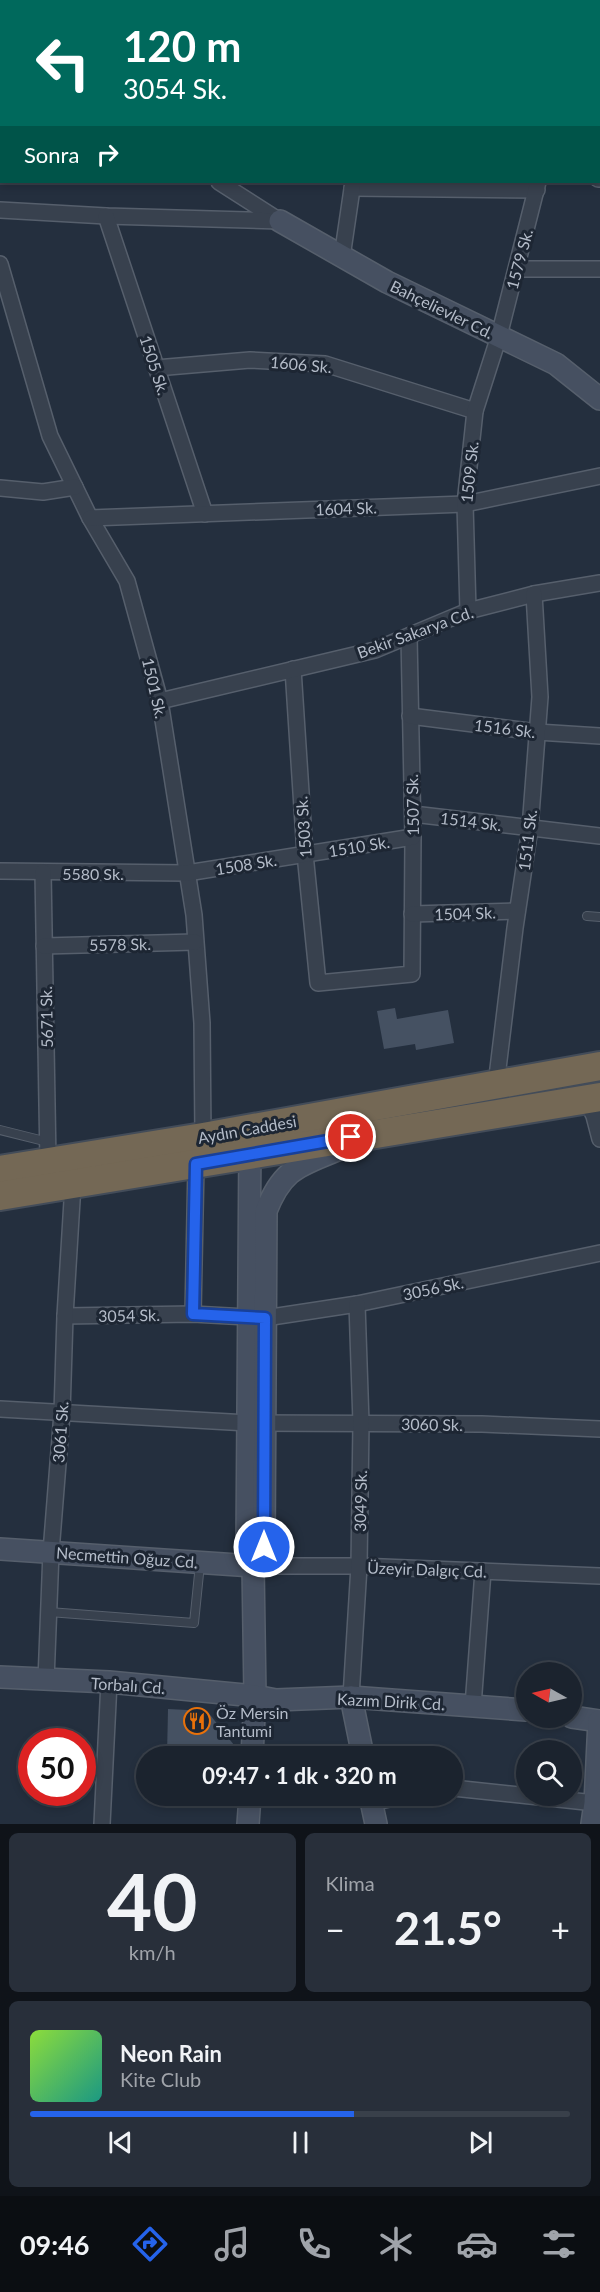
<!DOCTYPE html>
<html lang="tr">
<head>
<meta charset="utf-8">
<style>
	:root { --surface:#1b232e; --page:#282f3a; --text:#f1f3f6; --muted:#a0a4aa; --line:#39404a; --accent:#2563eb }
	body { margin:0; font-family:Lato,sans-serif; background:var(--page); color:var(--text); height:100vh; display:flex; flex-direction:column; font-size:22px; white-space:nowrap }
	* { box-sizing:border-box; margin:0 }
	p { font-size:20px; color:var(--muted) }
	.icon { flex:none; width:33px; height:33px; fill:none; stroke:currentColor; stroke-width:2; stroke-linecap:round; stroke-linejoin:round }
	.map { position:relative; height:1824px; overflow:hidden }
	.details { display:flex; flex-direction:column; gap:9px; padding:9px; background:#0f1319; flex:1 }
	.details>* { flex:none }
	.hud { position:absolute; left:0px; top:0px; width:600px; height:183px; box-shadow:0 3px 9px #0003,0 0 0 2px var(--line); background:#00695c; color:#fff; overflow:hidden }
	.needle { width:39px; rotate:278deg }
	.buttons { position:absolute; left:516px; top:1662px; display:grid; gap:12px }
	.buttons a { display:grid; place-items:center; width:66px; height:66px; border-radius:50%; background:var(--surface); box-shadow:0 3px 9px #0003,0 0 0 2px var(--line); font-size:30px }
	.speed { position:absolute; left:18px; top:1728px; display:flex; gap:12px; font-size:30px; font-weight:700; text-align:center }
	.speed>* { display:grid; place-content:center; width:78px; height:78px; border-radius:50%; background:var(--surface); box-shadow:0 3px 9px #0003,0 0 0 2px var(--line); line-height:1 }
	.speed .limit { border:9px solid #d22; background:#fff; color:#111 }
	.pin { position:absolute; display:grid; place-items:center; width:51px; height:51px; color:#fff; margin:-26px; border:3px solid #fff; border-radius:50%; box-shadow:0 2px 6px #0007 }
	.me { position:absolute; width:66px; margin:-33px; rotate:0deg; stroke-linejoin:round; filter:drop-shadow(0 0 4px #0008) }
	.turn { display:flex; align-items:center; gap:21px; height:126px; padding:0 24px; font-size:27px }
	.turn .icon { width:78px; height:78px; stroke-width:2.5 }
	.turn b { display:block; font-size:42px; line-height:51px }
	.then { display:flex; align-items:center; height:57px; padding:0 24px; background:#0003; gap:12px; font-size:22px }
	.big { font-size:45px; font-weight:700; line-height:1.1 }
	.details .widget { flex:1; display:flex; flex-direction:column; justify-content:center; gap:9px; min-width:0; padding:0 21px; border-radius:9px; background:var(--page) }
	.details .dial { align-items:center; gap:0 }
	.dial b { font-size:78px; line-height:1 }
	.song { display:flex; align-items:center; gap:18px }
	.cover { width:72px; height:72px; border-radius:9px; background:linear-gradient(135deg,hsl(90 70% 55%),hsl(170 70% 35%)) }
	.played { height:6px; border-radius:3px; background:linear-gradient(90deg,var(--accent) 60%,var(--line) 60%) }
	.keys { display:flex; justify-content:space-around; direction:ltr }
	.heat { display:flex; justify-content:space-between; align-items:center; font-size:33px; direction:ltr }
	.details .tiles { flex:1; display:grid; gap:9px; grid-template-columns:1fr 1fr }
	.widget:last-child { grid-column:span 2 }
	.trip { position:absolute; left:136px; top:1746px; width:327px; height:60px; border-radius:30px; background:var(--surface); box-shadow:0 3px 9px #0003,0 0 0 2px var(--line); font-weight:700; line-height:60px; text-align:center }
	.tabs { display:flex; height:96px; justify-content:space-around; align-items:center; background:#0b0e12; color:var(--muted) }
	.tabs .icon { width:42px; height:42px }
	.tabs .selected { color:var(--accent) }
	.tabs b { font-size:27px; color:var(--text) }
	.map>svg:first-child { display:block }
	.building { fill:#455162 }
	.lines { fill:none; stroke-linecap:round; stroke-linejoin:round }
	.lane-casing { stroke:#565f6c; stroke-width:10 }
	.street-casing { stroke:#565f6c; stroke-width:18 }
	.secondary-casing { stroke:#565f6c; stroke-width:24 }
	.highway-casing { stroke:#434c59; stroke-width:32 }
	.lane { stroke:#38414e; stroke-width:8 }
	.street { stroke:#38414e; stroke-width:15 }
	.secondary { stroke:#465061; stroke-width:21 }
	.highway { stroke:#746855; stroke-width:28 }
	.route-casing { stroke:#184099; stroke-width:15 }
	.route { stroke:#2563eb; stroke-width:10 }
	.labels { text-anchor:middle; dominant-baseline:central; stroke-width:6; stroke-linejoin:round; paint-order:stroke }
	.street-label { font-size:16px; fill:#b4bcc9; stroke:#1d2633 }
	.poi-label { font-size:16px; fill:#b4bcc9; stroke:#1d2633; text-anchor:start }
</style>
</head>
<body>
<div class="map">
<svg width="600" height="1824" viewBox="0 0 600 1824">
	<rect width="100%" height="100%" fill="#242f3e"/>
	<g class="building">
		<polygon points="395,1008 397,1019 448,1010 454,1043 416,1050 415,1044 384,1049 377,1011"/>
		<polygon points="168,1709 207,1711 234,1745 232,1756 167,1756"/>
	</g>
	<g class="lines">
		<defs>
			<g id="lane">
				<polyline points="0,23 2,23"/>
				<polyline points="587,916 600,917"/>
				<polyline points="0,1130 48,1142"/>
				<polyline points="49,1612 194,1623 200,1564"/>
			</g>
			<g id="street">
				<polyline points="112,0 112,2"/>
				<polyline points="228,2 228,0"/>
				<polyline points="381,2 381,0"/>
				<polyline points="556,2 556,0"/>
				<polyline points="598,86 600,86"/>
				<polyline points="0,94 2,94"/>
				<polyline points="598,179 600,179"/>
				<polyline points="219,182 280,221"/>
				<polyline points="352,188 537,190"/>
				<polyline points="0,210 106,216 280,221"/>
				<polyline points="106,216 205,514"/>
				<polyline points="342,257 353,182"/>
				<polyline points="0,264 50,436 90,518 127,581 160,701 194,915 202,1023 203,1137"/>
				<polyline points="517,269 600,269"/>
				<polyline points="156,368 250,360 325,364 475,411"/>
				<polyline points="0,488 43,492 75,487"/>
				<polyline points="90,518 465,504 600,476"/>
				<polyline points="468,611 465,504 475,411 499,336 538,182"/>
				<polyline points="293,669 305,854 318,983 412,974 413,837 409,636"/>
				<polyline points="160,701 375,650 468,611 534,594 600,583"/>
				<polyline points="410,716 537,732 600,736"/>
				<polyline points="413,814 600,836"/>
				<polyline points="0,871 187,873 413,837"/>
				<polyline points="43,872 48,1162"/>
				<polyline points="412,914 517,911"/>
				<polyline points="44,946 195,942"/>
				<polyline points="496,1085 515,928 530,828 540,697 534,594"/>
				<polyline points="586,1099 594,1116 600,1139"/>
				<polyline points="193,1314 196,1164"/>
				<polyline points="65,1316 193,1314 265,1318 357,1304 600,1253"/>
				<polyline points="0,1409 248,1423 482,1424 600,1429"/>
				<polyline points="253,1566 359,1566 600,1576"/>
				<polyline points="46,1680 51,1552 62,1413 65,1316 73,1184"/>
				<polyline points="351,1697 359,1566 361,1423 357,1304"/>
				<polyline points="473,1706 483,1571"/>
				<polyline points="453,1788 595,1803"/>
				<polyline points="372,1803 402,1796"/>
				<polyline points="102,1824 109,1682"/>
			</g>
			<g id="secondary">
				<polyline points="280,221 387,282 556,364 600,399"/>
				<polyline points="250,1142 247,1547 253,1566 255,1696 252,1756"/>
				<polyline points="0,1549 253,1566"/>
				<path d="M253,1566L264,1547L266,1211C284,1165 302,1166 344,1147"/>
				<polyline points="0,1677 109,1682 255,1696 276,1700 351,1697 526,1710"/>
				<polyline points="351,1697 363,1756"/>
				<polyline points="572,1717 600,1721"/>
				<polyline points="370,1796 376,1824"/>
				<polyline points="248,1824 250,1796"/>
				<polyline points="592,1824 595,1803 599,1721"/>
			</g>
			<g id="highway">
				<polyline points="0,1170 203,1137 600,1066"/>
				<polyline points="0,1196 600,1097"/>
			</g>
		</defs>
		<use href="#lane" class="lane-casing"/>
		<use href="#street" class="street-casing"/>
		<use href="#secondary" class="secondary-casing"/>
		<use href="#highway" class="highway-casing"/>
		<use href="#lane" class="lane"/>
		<use href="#street" class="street"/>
		<use href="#secondary" class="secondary"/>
		<use href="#highway" class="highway"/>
	</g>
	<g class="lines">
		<defs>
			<polyline id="route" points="264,1547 265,1318 193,1314 196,1164 351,1137"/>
		</defs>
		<use href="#route" class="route-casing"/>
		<use href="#route" class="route"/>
	</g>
	<defs>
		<symbol id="restaurant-ring" viewBox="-11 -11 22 22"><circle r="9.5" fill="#1d2633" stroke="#e8710a" stroke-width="1.5"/><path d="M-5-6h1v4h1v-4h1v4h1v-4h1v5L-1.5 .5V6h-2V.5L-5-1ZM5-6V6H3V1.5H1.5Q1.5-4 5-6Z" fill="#e8710a"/></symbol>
	</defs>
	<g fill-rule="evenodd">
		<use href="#restaurant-ring" x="182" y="1706" width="30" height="30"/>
	</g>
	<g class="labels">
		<g class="street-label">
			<text transform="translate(519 259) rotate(-75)">1579 Sk.</text>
			<text transform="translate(442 309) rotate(26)">Bahçelievler Cd.</text>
			<text transform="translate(301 364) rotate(5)">1606 Sk.</text>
			<text transform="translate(155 365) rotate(72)">1505 Sk.</text>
			<text transform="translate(469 472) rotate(-84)">1509 Sk.</text>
			<text transform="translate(346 508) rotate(-2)">1604 Sk.</text>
			<text transform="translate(415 632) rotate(-20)">Bekir Sakarya Cd.</text>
			<text transform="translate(155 688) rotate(77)">1501 Sk.</text>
			<text transform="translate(505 728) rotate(7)">1516 Sk.</text>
			<text transform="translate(412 805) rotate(-91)">1507 Sk.</text>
			<text transform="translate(471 821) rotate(7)">1514 Sk.</text>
			<text transform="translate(303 827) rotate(-94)">1503 Sk.</text>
			<text transform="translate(527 840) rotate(-83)">1511 Sk.</text>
			<text transform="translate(359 846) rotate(-9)">1510 Sk.</text>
			<text transform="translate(246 864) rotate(-9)">1508 Sk.</text>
			<text x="93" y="873">5580 Sk.</text>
			<text transform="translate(465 913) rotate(-2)">1504 Sk.</text>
			<text transform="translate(120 944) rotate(-1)">5578 Sk.</text>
			<text transform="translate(46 1017) rotate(-91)">5671 Sk.</text>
			<text transform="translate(247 1129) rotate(-10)">Aydın Caddesi</text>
			<text transform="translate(433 1288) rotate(-12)">3056 Sk.</text>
			<text transform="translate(129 1315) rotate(-1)">3054 Sk.</text>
			<text transform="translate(432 1424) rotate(1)">3060 Sk.</text>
			<text transform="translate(60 1432) rotate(-86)">3061 Sk.</text>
			<text transform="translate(360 1501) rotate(-89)">3049 Sk.</text>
			<text transform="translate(127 1557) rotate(4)">Necmettin Oğuz Cd.</text>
			<text transform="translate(427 1569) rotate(2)">Üzeyir Dalgıç Cd.</text>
			<text transform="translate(128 1685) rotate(4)">Torbalı Cd.</text>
			<text transform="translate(391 1701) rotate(3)">Kazım Dirik Cd.</text>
		</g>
		<g class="poi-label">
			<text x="216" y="1712">Öz Mersin<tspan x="216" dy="18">Tantumi</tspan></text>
		</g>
	</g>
</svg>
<div class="buttons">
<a><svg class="needle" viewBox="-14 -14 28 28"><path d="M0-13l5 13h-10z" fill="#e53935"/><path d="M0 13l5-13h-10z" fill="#a0a4aa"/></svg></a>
<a><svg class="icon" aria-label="search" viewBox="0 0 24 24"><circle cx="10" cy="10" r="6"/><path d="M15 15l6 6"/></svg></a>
</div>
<div class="speed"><div class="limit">50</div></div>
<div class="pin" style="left:351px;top:1137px;background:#d93025"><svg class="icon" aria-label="arrive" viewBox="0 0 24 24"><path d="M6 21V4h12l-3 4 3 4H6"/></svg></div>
<svg class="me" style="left:264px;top:1547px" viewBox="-20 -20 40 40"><circle r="17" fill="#2563eb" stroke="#fff" stroke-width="3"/><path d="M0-11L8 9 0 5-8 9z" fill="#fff"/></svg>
<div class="trip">09:47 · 1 dk · 320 m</div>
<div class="hud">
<div class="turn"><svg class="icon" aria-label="left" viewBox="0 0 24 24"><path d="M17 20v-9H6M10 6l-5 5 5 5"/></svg><div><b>120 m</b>3054 Sk.</div></div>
<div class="then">Sonra<svg class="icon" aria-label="right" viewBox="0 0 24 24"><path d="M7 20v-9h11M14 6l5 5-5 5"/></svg></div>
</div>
</div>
<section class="details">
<div class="tiles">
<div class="widget dial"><b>40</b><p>km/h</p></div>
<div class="widget"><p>Klima</p>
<div class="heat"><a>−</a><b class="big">21.5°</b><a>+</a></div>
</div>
<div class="widget">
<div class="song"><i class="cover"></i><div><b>Neon Rain</b><p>Kite Club</p></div></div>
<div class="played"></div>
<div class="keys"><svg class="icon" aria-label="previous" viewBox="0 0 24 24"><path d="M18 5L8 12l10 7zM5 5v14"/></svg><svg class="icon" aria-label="pause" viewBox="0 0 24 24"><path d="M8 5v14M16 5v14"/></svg><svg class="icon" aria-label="next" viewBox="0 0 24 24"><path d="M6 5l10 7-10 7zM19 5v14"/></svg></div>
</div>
</div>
</section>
<nav class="tabs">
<b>09:46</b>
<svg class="icon selected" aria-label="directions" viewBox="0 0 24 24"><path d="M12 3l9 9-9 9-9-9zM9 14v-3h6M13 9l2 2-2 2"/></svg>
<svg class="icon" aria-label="music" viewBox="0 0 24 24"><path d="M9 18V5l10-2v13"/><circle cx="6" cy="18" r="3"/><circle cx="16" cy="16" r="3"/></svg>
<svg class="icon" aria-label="phone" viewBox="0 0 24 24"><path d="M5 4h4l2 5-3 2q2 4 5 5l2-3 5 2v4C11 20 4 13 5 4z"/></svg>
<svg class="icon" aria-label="climate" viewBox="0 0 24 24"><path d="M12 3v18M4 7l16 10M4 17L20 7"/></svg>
<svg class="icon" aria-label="car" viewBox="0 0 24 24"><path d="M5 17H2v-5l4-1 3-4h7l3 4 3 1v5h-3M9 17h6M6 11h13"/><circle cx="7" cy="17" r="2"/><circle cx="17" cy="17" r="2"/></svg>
<svg class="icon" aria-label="filters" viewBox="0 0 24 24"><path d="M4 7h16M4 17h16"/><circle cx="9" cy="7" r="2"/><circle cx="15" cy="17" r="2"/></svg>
</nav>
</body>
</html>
